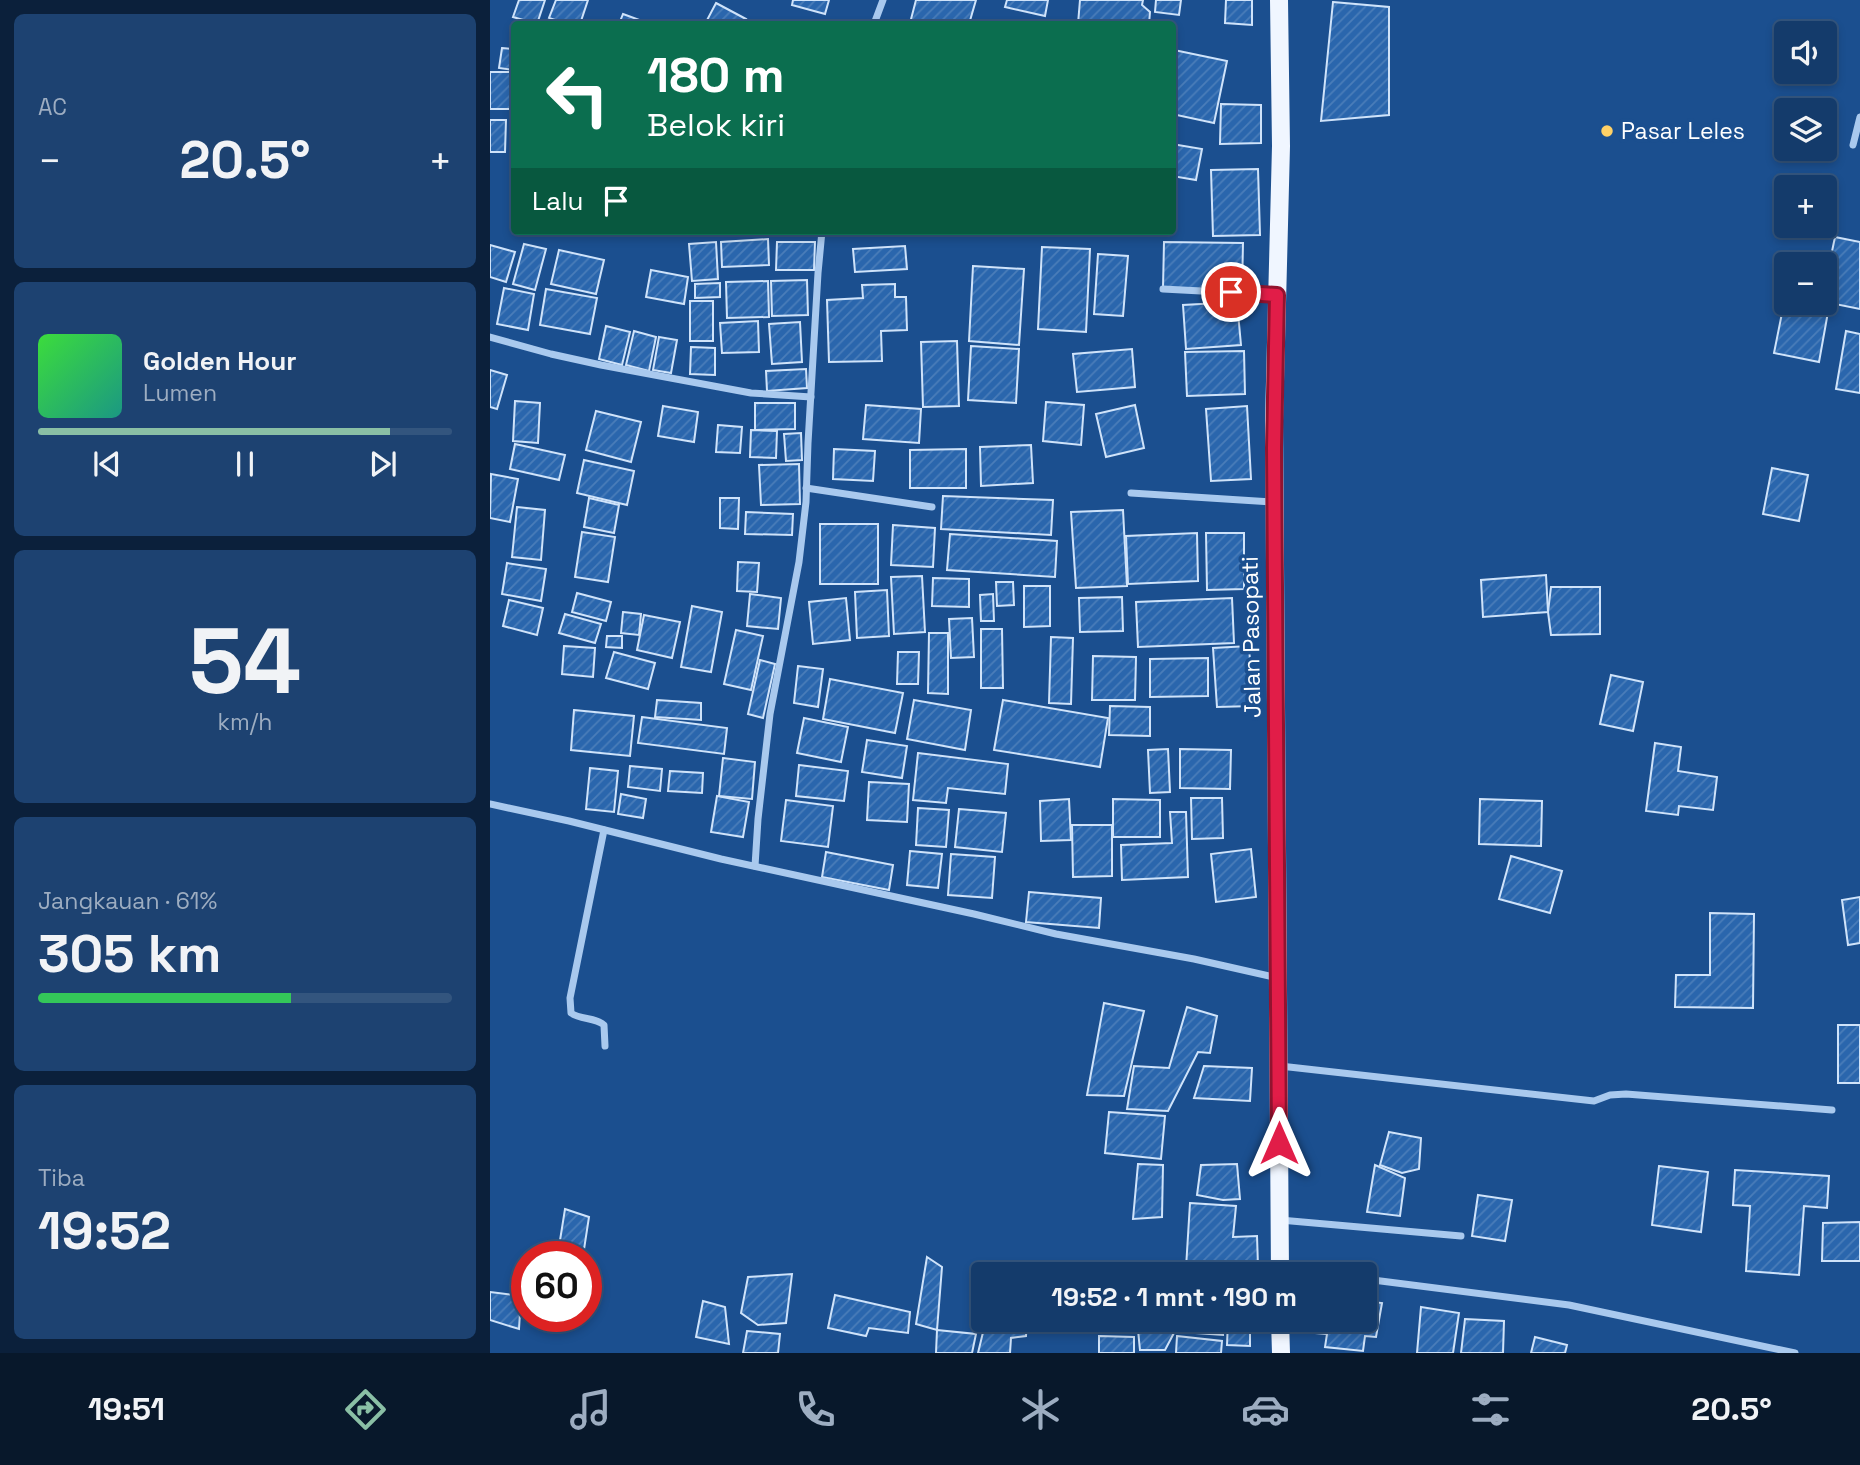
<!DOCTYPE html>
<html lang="id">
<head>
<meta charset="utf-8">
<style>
	:root { --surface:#143b6b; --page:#1d4271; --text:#f1f3f6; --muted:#9dadc1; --line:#33557e; --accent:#8abfa5 }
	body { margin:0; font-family:"Space Grotesk",sans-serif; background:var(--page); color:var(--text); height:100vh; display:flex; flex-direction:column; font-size:26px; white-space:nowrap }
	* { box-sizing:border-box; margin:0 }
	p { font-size:23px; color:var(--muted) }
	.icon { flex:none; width:38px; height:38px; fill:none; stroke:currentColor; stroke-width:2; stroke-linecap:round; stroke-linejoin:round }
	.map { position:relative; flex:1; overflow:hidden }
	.sheet { display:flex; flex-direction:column; gap:14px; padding:14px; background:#0b203b; width:490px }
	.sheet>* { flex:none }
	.hud { position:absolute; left:21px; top:21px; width:665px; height:214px; border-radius:7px; box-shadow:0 4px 10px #0003,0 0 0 2px var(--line); background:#0b6e4f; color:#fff; overflow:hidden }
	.tools { position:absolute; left:1284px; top:21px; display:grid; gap:14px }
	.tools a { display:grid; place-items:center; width:63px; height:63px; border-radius:7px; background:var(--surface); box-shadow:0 4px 10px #0003,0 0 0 2px var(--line); font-size:35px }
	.speed { position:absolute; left:21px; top:1241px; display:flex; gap:14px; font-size:35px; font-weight:700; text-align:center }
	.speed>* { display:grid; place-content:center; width:91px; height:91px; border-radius:50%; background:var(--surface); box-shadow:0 4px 10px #0003,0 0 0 2px var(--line); line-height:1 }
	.speed .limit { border:10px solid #d22; background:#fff; color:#111 }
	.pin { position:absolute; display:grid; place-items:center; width:60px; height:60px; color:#fff; margin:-30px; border:4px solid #fff; border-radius:50%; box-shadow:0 2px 7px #0007 }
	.me { position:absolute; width:77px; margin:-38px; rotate:0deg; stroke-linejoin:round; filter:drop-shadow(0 0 5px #0008) }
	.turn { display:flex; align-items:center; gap:24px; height:147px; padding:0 21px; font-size:32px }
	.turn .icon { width:91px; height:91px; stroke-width:2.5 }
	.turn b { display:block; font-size:49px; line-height:60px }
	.then { display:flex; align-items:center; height:66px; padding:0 21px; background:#0003; gap:14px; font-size:26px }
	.big { font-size:52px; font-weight:800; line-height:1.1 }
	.sheet .widget { flex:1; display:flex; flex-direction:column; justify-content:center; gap:10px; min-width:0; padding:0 24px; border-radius:10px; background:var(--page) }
	.sheet .dial { align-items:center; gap:0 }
	.dial b { font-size:91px; line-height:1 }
	.song { display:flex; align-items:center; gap:21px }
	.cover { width:84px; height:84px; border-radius:10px; background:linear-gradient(135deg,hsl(120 70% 55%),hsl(170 70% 35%)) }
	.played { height:7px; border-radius:4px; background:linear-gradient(90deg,var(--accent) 85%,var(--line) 85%) }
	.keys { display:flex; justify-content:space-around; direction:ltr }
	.heat { display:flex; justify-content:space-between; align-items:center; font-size:38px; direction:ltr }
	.charge { height:10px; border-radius:5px; background:linear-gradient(90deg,#34c759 61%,var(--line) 0) }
	.trip { position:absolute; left:481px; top:1262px; width:406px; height:70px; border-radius:7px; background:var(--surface); box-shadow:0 4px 10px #0003,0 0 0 2px var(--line); font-weight:800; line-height:70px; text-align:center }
	.dock { display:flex; height:112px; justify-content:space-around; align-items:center; background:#08182b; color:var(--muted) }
	.dock .icon { width:49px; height:49px }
	.dock .active { color:var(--accent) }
	.dock b { font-size:32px; color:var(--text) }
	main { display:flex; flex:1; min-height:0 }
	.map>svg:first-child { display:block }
	.building { fill:url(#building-hatch); stroke:#cfe3fa; stroke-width:2 }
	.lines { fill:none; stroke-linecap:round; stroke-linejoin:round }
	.street { stroke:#a9c9ee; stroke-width:7 }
	.primary { stroke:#f0f6ff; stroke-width:18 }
	.route-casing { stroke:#92132f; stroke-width:18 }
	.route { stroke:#e11d48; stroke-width:12 }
	.poi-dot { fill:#ffd166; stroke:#1b4f8f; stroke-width:2.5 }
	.labels { text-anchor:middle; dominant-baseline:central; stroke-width:7; stroke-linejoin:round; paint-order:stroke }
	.poi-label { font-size:23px; fill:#fff; stroke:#1b4f8f; text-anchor:start }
	.street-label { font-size:23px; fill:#fff; stroke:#1b4f8f }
</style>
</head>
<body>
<main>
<section class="sheet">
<div class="widget"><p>AC</p>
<div class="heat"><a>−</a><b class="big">20.5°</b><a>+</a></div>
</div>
<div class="widget">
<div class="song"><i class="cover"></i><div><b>Golden Hour</b><p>Lumen</p></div></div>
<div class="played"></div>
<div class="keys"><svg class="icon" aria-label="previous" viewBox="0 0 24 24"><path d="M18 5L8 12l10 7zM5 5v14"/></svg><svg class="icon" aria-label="pause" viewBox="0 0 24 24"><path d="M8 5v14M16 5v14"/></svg><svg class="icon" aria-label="next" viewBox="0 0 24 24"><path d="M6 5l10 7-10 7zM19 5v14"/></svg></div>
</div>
<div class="widget dial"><b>54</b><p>km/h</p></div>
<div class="widget"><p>Jangkauan · 61%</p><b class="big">305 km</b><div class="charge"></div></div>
<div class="widget"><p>Tiba</p><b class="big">19:52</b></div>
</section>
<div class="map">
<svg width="1370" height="1353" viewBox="0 0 1370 1353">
	<defs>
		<pattern id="building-hatch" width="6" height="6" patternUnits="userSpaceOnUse" patternTransform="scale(1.75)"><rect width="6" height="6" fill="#2a66ad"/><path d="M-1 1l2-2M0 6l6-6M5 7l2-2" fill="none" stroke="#4a7db9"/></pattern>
	</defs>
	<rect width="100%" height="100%" fill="#1b4f8f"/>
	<g class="building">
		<polygon points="29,0 55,0 47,24 23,17"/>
		<polygon points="66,0 98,0 90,24 77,24 59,18"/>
		<polygon points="303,0 339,0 335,14 302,5"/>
		<polygon points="426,0 486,0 479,24 423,24 420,23"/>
		<polygon points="517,0 558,0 555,16 515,7"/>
		<polygon points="590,0 653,0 652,5 660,12 659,24 588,24"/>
		<polygon points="666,0 691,0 689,15 665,12"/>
		<polygon points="736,0 762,0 762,25 735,23"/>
		<polygon points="843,2 899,7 899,115 831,121"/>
		<polygon points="226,3 256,19 253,24 215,24"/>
		<polygon points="133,14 155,22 154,24 129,24"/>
		<polygon points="12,48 24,49 24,70 9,68"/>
		<polygon points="684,50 737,61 724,123 682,114"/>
		<polygon points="0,72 22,72 23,109 0,109"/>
		<polygon points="731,104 771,105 771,143 730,144"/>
		<polygon points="0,120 16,120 15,152 0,152"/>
		<polygon points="682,144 712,149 706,180 682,176"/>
		<polygon points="768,169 770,235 723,236 721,170"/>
		<polygon points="228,231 268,231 268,234 228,235"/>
		<polygon points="273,231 327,231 327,235 273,236"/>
		<polygon points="1345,237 1370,242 1370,309 1335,302 1335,285"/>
		<polygon points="278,239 279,265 232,267 231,242"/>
		<polygon points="226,242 228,279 202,281 199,244"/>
		<polygon points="287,242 325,242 324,270 286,270"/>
		<polygon points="674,242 753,243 752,290 673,288"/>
		<polygon points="34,244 56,249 45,290 23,284"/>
		<polygon points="0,245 25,252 16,282 0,277"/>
		<polygon points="415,246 417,269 365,272 363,249"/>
		<polygon points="552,247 600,249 596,332 548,329"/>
		<polygon points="69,250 114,260 106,294 61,284"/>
		<polygon points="608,254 638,256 633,316 604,314"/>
		<polygon points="483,266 534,269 529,345 479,341"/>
		<polygon points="161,270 198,277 194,304 156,297"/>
		<polygon points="317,280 318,315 282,316 281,281"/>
		<polygon points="278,281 279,317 237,318 236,282"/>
		<polygon points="230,283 230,297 205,298 205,284"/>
		<polygon points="405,284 405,297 416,297 417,330 391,331 392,361 339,362 337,300 373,298 372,285"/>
		<polygon points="14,288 44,294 38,330 7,324"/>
		<polygon points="56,289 107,298 100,334 50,325"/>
		<rect x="200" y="301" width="23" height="40"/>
		<polygon points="747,302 751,345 696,349 693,305"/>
		<polygon points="1294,303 1338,312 1329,362 1284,353"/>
		<polygon points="268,321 269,352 232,353 230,323"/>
		<polygon points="310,322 312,362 282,364 279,324"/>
		<polygon points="116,326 140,332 132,365 109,359"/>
		<polygon points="144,331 166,337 159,371 136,365"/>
		<polygon points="1356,331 1370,334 1370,393 1346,389"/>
		<polygon points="169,337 187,340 181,373 163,370"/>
		<polygon points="467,341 469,406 433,407 431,342"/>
		<polygon points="481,346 529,349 526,403 478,400"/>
		<polygon points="201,347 225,348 225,375 200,374"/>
		<polygon points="642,349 645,387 587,392 583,354"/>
		<polygon points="754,351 755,394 697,396 695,352"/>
		<polygon points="316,369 317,388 277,391 276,371"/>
		<polygon points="0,370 17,375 7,409 0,407"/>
		<polygon points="25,401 50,403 48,443 23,441"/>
		<polygon points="556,402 594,405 591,445 553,441"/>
		<polygon points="265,403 305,403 305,429 265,430"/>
		<polygon points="376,405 431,409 429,443 373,439"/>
		<polygon points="645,405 654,448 616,457 606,414"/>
		<polygon points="173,406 208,412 204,442 168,436"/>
		<polygon points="757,406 761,479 721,481 716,409"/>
		<polygon points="106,411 151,422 141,462 96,450"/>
		<polygon points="228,425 252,427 250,453 226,452"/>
		<polygon points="261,430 287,431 286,458 260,457"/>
		<polygon points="311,433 312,460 296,461 294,434"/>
		<polygon points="25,444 75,455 69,480 20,469"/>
		<polygon points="541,445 543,483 491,486 490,447"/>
		<polygon points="344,449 385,451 383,481 343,479"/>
		<polygon points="476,449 476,488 420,488 420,450"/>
		<polygon points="94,460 144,471 137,505 87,493"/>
		<polygon points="309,464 310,504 271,505 269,465"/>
		<polygon points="1282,468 1318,475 1309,521 1273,514"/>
		<polygon points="1,474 28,479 20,522 0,518"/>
		<polygon points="453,496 563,500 561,535 451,529"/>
		<polygon points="99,498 129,505 124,533 94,527"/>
		<polygon points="230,498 249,498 248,529 230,528"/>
		<polygon points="27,507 55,510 51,560 22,557"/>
		<polygon points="633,510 637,586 586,588 581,512"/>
		<polygon points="256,512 303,514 302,535 255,534"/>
		<rect x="330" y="524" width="58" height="60"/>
		<polygon points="403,525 445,528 443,567 401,565"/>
		<polygon points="92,532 125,537 118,582 85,577"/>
		<polygon points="707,533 708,581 638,584 636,536"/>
		<polygon points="716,533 754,533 754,589 717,590"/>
		<polygon points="460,534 567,541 565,577 457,570"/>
		<polygon points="248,562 269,563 267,592 247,591"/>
		<polygon points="17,563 56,569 51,601 12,594"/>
		<polygon points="1056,575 1058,612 993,617 991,580"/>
		<polygon points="432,576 435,632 404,634 401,577"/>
		<polygon points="443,578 479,579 479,607 442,606"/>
		<polygon points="506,582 523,582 524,605 507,606"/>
		<polygon points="534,586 560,586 560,626 534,627"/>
		<polygon points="1061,587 1110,587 1110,634 1061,635 1058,612"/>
		<polygon points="397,590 399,636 367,638 365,592"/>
		<polygon points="87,593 121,602 116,621 82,612"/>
		<polygon points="260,594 291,598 288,629 257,626"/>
		<polygon points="503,594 504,621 491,621 490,595"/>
		<polygon points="632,597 633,631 590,632 589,598"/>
		<polygon points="356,598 360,640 323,644 319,602"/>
		<polygon points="742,598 744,643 648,647 646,602"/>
		<polygon points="19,600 53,608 47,635 13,626"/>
		<polygon points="202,606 232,612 221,672 191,667"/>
		<polygon points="133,612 151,614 149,635 131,633"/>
		<polygon points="75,614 111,624 105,643 69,633"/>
		<polygon points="154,615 190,622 182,658 147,650"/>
		<polygon points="482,618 484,657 461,658 459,619"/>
		<polygon points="491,629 512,629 513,688 491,688"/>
		<polygon points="246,630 273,636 261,690 234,684"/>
		<polygon points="439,633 458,633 458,694 438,693"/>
		<polygon points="117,636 132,636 132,648 116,647"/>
		<polygon points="561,637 583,638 581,704 559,703"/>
		<polygon points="74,646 105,648 103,677 72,674"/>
		<polygon points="759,646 763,706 727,707 723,648"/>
		<polygon points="124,652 165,663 158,689 116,678"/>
		<polygon points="408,652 429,652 428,684 407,684"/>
		<polygon points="603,656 646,657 645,700 602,700"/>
		<polygon points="718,658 718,696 660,697 660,659"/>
		<polygon points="270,660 285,664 273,718 258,714"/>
		<polygon points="308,666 333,669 328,707 304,703"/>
		<polygon points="1121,675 1153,682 1143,731 1110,724"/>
		<polygon points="340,679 413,693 405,733 333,719"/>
		<polygon points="167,700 211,703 211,720 165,717"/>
		<polygon points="424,700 481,710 475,750 417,739"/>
		<polygon points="513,700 618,718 610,767 504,750"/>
		<polygon points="620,706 660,707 660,736 619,735"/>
		<polygon points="84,710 144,716 140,756 81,750"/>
		<polygon points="152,717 237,728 234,754 148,743"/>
		<polygon points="314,718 358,727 351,762 307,753"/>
		<polygon points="377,740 417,746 412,778 372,772"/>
		<polygon points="1165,743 1191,747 1188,771 1227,777 1223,810 1189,806 1188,815 1156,811"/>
		<polygon points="678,749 680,792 660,793 658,750"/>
		<polygon points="690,749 741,750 740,789 690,788"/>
		<polygon points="428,753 518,764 515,794 458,788 456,803 423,800"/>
		<polygon points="233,758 265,762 262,799 229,796"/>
		<polygon points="309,765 358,771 354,801 306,796"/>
		<polygon points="140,766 172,769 170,791 138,787"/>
		<polygon points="100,768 128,771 124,812 96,809"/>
		<polygon points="180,771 213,773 212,793 178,791"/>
		<polygon points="379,782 419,784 417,822 377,820"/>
		<polygon points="131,794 156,799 153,818 128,814"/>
		<polygon points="227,796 259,802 253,837 221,832"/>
		<polygon points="701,798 732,798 733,838 702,839"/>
		<polygon points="579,799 581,840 551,841 550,801"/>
		<polygon points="623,799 670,800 670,837 623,837"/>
		<polygon points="990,799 1052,801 1051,846 989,844"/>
		<polygon points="296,800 343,806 338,847 291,841"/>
		<polygon points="428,808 459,810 456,847 426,845"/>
		<polygon points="469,809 516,813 512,852 465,847"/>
		<polygon points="680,812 696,812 698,877 632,880 631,845 682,843"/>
		<polygon points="582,825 622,825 622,876 583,877"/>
		<polygon points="761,849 766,897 726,902 721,854"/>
		<polygon points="420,851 452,854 448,888 417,885"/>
		<polygon points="336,852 403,865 399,890 332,877"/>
		<polygon points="461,854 505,857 502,898 458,895"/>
		<polygon points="1021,856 1072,871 1060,913 1009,899"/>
		<polygon points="539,892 611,898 609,928 536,922"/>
		<polygon points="1370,897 1370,943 1358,945 1352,900"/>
		<polygon points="1220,913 1264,914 1263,1008 1185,1007 1186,975 1220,975"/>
		<polygon points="614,1003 654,1011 634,1096 597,1095"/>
		<polygon points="697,1007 727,1016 720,1053 708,1052 678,1111 637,1109 644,1066 679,1068"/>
		<rect x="1348" y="1025" width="22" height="58"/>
		<polygon points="714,1066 762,1068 760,1101 704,1098"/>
		<polygon points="619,1112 675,1116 671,1159 615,1153"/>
		<polygon points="899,1132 931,1138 929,1169 912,1173 890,1165"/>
		<polygon points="648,1164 673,1165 672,1217 643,1219"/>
		<polygon points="747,1164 750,1199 733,1200 707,1195 711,1165"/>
		<polygon points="885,1165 915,1178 910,1216 877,1212"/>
		<polygon points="1169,1166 1218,1172 1211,1232 1162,1225"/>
		<polygon points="1245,1170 1339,1176 1337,1208 1314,1206 1309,1275 1256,1271 1260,1206 1243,1205"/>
		<polygon points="988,1195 1022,1200 1015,1241 982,1236"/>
		<polygon points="700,1203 746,1206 743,1237 767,1236 768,1266 737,1267 737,1274 688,1274 688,1267 696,1268"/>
		<polygon points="75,1209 99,1217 93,1256 68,1253"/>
		<polygon points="1370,1222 1370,1261 1332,1261 1333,1223"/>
		<polygon points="437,1257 452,1267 447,1330 426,1324"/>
		<polygon points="302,1274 296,1323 268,1325 251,1313 258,1277"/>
		<polygon points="0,1292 31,1296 29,1329 0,1320"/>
		<polygon points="345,1295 420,1312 418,1333 379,1328 376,1336 338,1328"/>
		<polygon points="213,1301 235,1307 239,1344 206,1337"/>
		<polygon points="875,1301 892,1303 886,1337 875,1336 873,1351 835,1347 837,1334 826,1333 827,1320 875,1320"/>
		<polygon points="931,1307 969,1313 963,1353 927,1353"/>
		<polygon points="975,1319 1014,1321 1013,1353 971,1353"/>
		<polygon points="496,1320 537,1320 536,1336 521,1338 520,1353 488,1353"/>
		<polygon points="647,1320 699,1320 700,1329 685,1331 675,1350 650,1350"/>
		<polygon points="706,1320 732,1320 733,1335 706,1333"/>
		<polygon points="738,1320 760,1320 760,1346 737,1345"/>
		<polygon points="447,1330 486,1334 482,1353 446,1353"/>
		<polygon points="257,1331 290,1334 288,1353 253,1353"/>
		<polygon points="609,1336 644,1337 644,1353 609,1353"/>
		<polygon points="687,1336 732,1341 731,1353 686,1353"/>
		<polygon points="1045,1337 1077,1345 1075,1353 1041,1353"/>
	</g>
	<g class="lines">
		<g class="street">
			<polyline points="384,24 393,0"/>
			<polyline points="1363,145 1370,117"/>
			<polyline points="673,289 786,295"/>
			<polyline points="0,337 61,354 111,365 261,393 321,397"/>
			<polyline points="316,488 442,507"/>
			<polyline points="641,493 783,502"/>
			<polyline points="0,804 79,821 231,859 484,914 566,934 704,959 788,978"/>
			<path d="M114,830L80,998L81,1013C91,1020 105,1017 114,1025L115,1046"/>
			<polyline points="265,866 268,819 280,714 309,562 316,502 318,443 328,273 332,231"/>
			<polyline points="790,1066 1104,1101 1120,1095 1136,1094 1342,1110"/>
			<polyline points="790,1220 971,1236"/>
			<polyline points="791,1267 841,1274"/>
			<polyline points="875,1279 1079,1305 1305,1353"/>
		</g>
		<g class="primary">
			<polyline points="789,0 791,146 784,421 790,1274"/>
			<polyline points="790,1320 791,1353"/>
		</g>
	</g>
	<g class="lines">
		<defs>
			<polyline id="route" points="741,292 787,295 784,448 789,1143"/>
		</defs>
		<use href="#route" class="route-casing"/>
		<use href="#route" class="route"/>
	</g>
	<circle class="poi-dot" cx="1117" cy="131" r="7"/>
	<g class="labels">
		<g class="poi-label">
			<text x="1131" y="131">Pasar Leles</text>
		</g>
		<g class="street-label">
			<text transform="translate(761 637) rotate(-91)">Jalan Pasopati</text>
		</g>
	</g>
</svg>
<div class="tools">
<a><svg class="icon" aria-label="sound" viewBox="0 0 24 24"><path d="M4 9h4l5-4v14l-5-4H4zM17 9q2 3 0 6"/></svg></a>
<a><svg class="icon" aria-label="layers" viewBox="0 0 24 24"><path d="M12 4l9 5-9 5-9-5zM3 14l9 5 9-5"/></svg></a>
<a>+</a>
<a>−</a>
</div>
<div class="speed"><div class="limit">60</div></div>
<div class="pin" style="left:741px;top:292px;background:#d93025"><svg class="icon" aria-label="arrive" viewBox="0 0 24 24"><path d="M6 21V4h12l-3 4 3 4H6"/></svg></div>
<svg class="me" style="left:789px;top:1143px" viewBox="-20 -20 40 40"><path d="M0-17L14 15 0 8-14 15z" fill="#e11d48" stroke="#fff" stroke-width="4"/></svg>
<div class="trip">19:52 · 1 mnt · 190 m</div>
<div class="hud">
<div class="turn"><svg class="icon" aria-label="left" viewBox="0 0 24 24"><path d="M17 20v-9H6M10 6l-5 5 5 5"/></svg><div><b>180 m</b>Belok kiri</div></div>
<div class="then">Lalu<svg class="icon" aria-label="arrive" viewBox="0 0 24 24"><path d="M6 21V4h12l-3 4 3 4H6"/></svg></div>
</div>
</div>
</main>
<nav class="dock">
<b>19:51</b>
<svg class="icon active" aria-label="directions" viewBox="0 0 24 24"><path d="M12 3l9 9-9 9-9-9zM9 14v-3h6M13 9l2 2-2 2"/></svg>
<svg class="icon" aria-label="music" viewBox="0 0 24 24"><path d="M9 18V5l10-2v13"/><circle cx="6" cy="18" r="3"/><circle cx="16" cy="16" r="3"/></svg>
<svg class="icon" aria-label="phone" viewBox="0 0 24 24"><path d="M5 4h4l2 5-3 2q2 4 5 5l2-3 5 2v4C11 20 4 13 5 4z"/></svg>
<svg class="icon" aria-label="climate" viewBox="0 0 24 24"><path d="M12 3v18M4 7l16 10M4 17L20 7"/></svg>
<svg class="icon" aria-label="car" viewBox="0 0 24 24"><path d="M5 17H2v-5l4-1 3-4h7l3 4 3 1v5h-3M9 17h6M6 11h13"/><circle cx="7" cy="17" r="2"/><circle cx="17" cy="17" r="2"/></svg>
<svg class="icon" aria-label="filters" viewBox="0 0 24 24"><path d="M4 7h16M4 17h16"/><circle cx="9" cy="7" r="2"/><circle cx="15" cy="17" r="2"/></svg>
<b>20.5°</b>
</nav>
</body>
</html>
